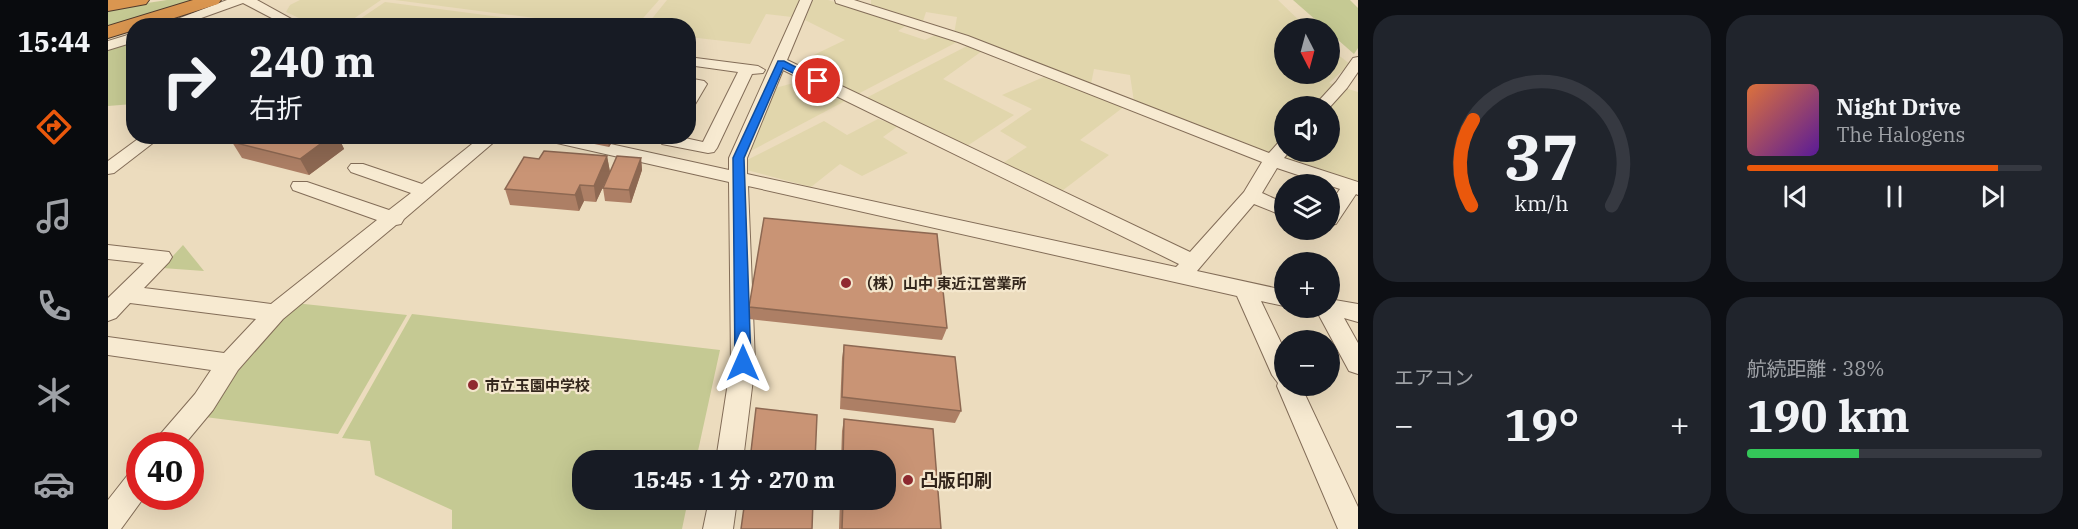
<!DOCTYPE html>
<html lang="ja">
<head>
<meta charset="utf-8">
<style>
	:root { --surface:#171b24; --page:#20242c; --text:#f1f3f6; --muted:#9ea1a6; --line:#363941; --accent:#ea580c }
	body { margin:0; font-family:"IBM Plex Serif","Noto Sans JP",serif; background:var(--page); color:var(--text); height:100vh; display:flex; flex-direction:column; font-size:22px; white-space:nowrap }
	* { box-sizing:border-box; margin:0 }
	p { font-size:20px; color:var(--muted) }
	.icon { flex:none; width:33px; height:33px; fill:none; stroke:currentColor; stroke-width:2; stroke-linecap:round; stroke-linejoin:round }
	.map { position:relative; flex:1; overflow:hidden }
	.details { display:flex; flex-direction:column; gap:15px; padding:15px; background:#0d0f14; width:720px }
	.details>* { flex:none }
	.top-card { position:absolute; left:18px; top:18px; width:570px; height:126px; border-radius:24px; box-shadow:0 6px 24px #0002; background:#171b24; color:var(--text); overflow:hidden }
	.needle { width:39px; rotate:174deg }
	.fabs { position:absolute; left:1166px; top:18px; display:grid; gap:12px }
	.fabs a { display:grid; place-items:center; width:66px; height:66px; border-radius:50%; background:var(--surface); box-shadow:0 6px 24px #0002; font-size:30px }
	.speed { position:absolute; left:18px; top:432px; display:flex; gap:12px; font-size:30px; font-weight:700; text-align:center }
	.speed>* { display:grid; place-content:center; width:78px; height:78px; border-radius:50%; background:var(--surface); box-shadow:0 6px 24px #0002; line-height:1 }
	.speed .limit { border:9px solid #d22; background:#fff; color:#111 }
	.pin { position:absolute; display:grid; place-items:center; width:51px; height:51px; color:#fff; margin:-26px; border:3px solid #fff; border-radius:50%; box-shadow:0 2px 6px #0007 }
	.me { position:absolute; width:66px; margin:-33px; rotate:0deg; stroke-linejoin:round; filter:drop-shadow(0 0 4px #0008) }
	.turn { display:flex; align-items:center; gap:21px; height:126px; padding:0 24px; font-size:27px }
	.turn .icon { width:78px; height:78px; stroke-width:2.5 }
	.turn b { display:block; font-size:42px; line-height:51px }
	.big { font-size:45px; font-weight:700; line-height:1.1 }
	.details .card { flex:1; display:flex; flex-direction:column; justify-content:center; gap:9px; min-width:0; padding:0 21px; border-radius:24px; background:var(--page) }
	.details .dial { align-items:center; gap:0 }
	.dial svg { height:156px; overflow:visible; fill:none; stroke:var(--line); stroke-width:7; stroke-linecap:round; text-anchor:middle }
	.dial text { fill:var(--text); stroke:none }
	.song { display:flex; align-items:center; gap:18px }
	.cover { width:72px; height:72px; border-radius:9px; background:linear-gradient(135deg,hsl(20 70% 55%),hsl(270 70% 35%)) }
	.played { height:6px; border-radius:3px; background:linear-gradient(90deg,var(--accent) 85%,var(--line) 85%) }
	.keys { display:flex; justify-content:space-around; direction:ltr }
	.heat { display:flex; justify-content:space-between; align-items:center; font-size:33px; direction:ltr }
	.charge { height:9px; border-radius:4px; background:linear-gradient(90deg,#34c759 38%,var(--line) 0) }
	.details .tiles { flex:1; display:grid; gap:15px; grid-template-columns:repeat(2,1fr) }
	.trip { position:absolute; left:464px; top:450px; width:324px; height:60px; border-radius:24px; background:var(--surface); box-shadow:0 6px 24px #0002; font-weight:700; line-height:60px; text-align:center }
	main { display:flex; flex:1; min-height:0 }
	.tabs { display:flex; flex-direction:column; width:108px; justify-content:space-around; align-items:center; background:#090b0e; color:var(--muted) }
	.tabs .icon { width:42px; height:42px }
	.tabs .selected { color:var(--accent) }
	.tabs b { font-size:27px; color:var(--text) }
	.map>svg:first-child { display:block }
	.farmland { fill:#e1d6ac; fill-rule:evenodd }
	.green { fill:#c5c993 }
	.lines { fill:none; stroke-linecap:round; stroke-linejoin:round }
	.minor-casing { stroke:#836d58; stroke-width:2 }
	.highway-casing { stroke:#513b2c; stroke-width:2 }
	.minor { fill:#f7ead1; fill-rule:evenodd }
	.highway { fill:#da9650; fill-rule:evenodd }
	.wall { fill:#ad7f65 }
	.shaded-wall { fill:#8d6852 }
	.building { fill:#c99475; stroke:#8d6852; stroke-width:1.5 }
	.route { fill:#1a73e8; stroke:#114b97; stroke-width:1.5 }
	.poi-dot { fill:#902a30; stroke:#f4e7cd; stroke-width:2 }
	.labels { text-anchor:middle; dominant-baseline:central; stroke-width:4.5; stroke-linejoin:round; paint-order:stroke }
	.poi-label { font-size:15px; font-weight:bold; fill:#33261c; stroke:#f4e7cd; text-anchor:start }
	.near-poi-label { font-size:18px; font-weight:bold; fill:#33261c; stroke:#f4e7cd; text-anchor:start }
</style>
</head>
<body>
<main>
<nav class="tabs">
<b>15:44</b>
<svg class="icon selected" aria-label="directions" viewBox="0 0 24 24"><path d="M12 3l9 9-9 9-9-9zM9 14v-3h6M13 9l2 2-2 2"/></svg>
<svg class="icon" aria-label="music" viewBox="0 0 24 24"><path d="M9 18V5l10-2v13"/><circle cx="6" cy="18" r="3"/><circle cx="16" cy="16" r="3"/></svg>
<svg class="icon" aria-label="phone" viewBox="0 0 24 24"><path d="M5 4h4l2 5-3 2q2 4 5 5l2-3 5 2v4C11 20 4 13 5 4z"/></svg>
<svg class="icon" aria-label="climate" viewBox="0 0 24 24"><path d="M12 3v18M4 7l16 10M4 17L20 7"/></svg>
<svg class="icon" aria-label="car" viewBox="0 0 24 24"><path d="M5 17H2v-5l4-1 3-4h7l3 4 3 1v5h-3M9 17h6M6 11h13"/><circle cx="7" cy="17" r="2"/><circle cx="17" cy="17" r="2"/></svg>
</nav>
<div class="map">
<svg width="1250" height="529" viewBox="0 0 1250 529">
	<rect width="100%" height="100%" fill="#ecdcbe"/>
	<g class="farmland">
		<polygon points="192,0 273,0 235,26 206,25 178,12 182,5"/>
		<polygon points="287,0 551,0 529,25 488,26"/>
		<polygon points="559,0 692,0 684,17 658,14 642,44 581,37 580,26 538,26"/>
		<polygon points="705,0 720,0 800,24 790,31 817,40 829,34 851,41 748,95 689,63 737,40 697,20"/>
		<path d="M763,0H1170L1199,28H1176V74H1221V48L1242,64L1221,83L1250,92V186L1026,102L1022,75L986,69L983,84L864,37L846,34L849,17L818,12L815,21L763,7ZM1176,106H1221V152H1176Z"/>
		<polygon points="277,2 454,25 243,25"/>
		<polygon points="861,45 874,51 835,79 906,115 856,148 756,99"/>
		<polygon points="938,76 1017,106 972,140 1001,155 950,194 892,165 919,147 892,131 924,109 894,95"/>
		<polygon points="697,80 739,100 641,152 667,88"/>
		<polygon points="770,119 790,126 775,137 800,153 754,176 732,164 703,187 635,169 639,160 716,121 739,135"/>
	</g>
	<g class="green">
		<polygon points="59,0 93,0 0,27 0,9"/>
		<polygon points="1185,0 1242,0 1250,8 1250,48 1246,54 1221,32 1221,28 1217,28"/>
		<path d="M87,17C95,21 131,18 143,18L135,25L63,26Z"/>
		<polygon points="25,38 25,104 0,106 0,47"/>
		<polygon points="75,245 96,271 54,268"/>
		<polygon points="187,303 299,315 230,434 97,417 127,375"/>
		<polygon points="304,314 612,350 588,460 474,460 474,500 580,500 574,529 344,529 344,510 267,475 262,441 234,438"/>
	</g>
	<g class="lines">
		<defs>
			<g id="minor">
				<polygon points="119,0 149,0 196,26 179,26 135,3 71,26 51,26"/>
				<path d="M692,0H704L679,60L1082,252L1136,192L1154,162L850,42L728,3L727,0H746L860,36L1161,153L1170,143L1176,142V152H1181L1176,158L1250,182V195L1248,194L1228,224L1221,225V205L1232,189L1169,168L1154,193L1176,203V216L1146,204L1089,271L1176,290V306L1153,301L1176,349V386H1193L1250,507V529H1230L1169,386L1170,383L1164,375L1129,296L640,186L647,363L635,460H608L623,363L621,182L440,141L432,136H466L621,170V158ZM675,70L1071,264L1068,267L639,174V158Z"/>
				<polygon points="26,33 26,42 0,50 0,41"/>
				<polygon points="580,57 650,66 657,70 655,73 644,74 609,148 606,152 600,153 554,144 551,140 554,136 568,136 595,142 630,72 580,65"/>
				<polygon points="1250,57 1250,72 1239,88 1221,108 1206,106 1228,82 1245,58"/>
				<polygon points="580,78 596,81 599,84 586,106 580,108"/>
				<polygon points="34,136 54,136 6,173 0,174 0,161"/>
				<polygon points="374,136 393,136 296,219 293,224 288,225 175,319 130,370 105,410 75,446 45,446 49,438 87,394 103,370 0,355 0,337 116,353 148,319 22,303 8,318 0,321 0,298 36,263 0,259 0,245 61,252 64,257 61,262 36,288 163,304 269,220 185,190 183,186 185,182 199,182 281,210 303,193 243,172 240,168 243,164 255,164 314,184"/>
				<polygon points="1221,299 1250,304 1250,322 1236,318 1250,343 1250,374 1241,371 1207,308 1221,308"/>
				<polygon points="32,468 32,496 37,496 13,529 0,529 0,500 22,472"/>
				<polygon points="601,500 629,500 625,529 595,529"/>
			</g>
			<g id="highway">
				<polygon points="0,0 41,0 38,4 0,11"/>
				<polygon points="85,0 113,0 110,4 41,26 26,26 26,30 0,38 0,26"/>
			</g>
		</defs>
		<use href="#minor" class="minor-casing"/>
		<use href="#highway" class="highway-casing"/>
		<use href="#minor" class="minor"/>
		<use href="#highway" class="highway"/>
	</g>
	<g class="wall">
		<polygon points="132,136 230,136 236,149 201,175 134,158 124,142"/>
		<polygon points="457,136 508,136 501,147 457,138"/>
		<polygon points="499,156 502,172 488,202 476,201 471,211 402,205 397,189 431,159"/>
		<polygon points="533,158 534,170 523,203 497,201 495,188"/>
		<polygon points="641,307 839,328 834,340 641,319"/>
		<polygon points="736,345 853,411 847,423 732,409 734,358"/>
		<polygon points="736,419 825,429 833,529 731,529 732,500 777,500 777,460 733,460 734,431"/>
	</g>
	<g class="shaded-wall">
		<polygon points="223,136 230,136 236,149 201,175 192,159"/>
		<polygon points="499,136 508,136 501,147"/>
		<polygon points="499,156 502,172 488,202 486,186"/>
		<polygon points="533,158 534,170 523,203 521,190"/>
		<polygon points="472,185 476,201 471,211 467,195"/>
	</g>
	<g class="building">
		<polygon points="132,136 223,136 192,159 124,142"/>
		<polygon points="436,151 499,156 486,186 472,185 467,195 397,189 416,157 431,159"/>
		<polygon points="509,156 533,158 521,190 495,188"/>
		<polygon points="656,218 829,234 839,328 641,307"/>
		<polygon points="736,345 847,357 853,411 734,397"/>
		<polygon points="648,408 709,415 707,460 642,460"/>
		<polygon points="736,419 825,429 833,529 734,529 735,500 777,500 777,460 735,460"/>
		<polygon points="637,500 705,500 704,529 633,529"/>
	</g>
	<polygon class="route" points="670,61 676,61 715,81 707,84 675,68 636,158 643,363 640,367 635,369 629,367 627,363 625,158"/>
	<g class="poi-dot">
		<circle cx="738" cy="283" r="6"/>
		<circle cx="365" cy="385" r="6"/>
		<circle cx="800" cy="480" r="6"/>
	</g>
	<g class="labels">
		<g class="poi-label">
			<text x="750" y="283">（株）山中 東近江営業所</text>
			<text x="377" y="385">市立玉園中学校</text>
		</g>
		<g class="near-poi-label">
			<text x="812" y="480">凸版印刷</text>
		</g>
	</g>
</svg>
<div class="fabs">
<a><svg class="needle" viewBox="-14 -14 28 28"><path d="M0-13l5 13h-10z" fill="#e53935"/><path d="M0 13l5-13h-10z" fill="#9ea1a6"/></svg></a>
<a><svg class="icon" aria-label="sound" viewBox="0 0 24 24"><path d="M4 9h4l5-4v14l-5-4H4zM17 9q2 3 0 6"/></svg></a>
<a><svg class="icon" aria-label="layers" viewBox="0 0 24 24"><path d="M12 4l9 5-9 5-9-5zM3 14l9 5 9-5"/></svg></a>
<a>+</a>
<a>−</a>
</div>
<div class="speed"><div class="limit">40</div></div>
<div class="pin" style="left:710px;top:81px;background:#d93025"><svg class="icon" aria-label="arrive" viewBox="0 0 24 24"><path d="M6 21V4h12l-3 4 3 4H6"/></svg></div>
<svg class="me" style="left:635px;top:363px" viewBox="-20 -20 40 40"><path d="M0-17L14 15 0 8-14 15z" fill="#1a73e8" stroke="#fff" stroke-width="4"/></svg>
<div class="trip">15:45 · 1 分 · 270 m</div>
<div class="top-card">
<div class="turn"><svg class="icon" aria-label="right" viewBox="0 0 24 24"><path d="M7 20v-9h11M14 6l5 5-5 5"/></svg><div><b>240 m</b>右折</div></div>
</div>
</div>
<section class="details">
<div class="tiles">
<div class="card dial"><svg viewBox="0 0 100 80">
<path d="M14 69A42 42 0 1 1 86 69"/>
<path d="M14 69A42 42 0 0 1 15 25" stroke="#ea580c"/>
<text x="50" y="56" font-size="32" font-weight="700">37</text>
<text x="50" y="72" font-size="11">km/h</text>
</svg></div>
<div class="card">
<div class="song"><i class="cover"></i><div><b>Night Drive</b><p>The Halogens</p></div></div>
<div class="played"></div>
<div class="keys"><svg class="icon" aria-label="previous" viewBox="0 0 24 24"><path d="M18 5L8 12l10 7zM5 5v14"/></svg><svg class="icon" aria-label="pause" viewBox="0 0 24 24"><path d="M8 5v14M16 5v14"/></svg><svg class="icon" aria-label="next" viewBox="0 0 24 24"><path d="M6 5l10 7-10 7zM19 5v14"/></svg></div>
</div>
<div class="card"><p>エアコン</p>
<div class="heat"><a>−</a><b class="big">19°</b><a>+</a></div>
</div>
<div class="card"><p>航続距離 · 38%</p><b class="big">190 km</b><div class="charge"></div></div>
</div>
</section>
</main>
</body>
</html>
